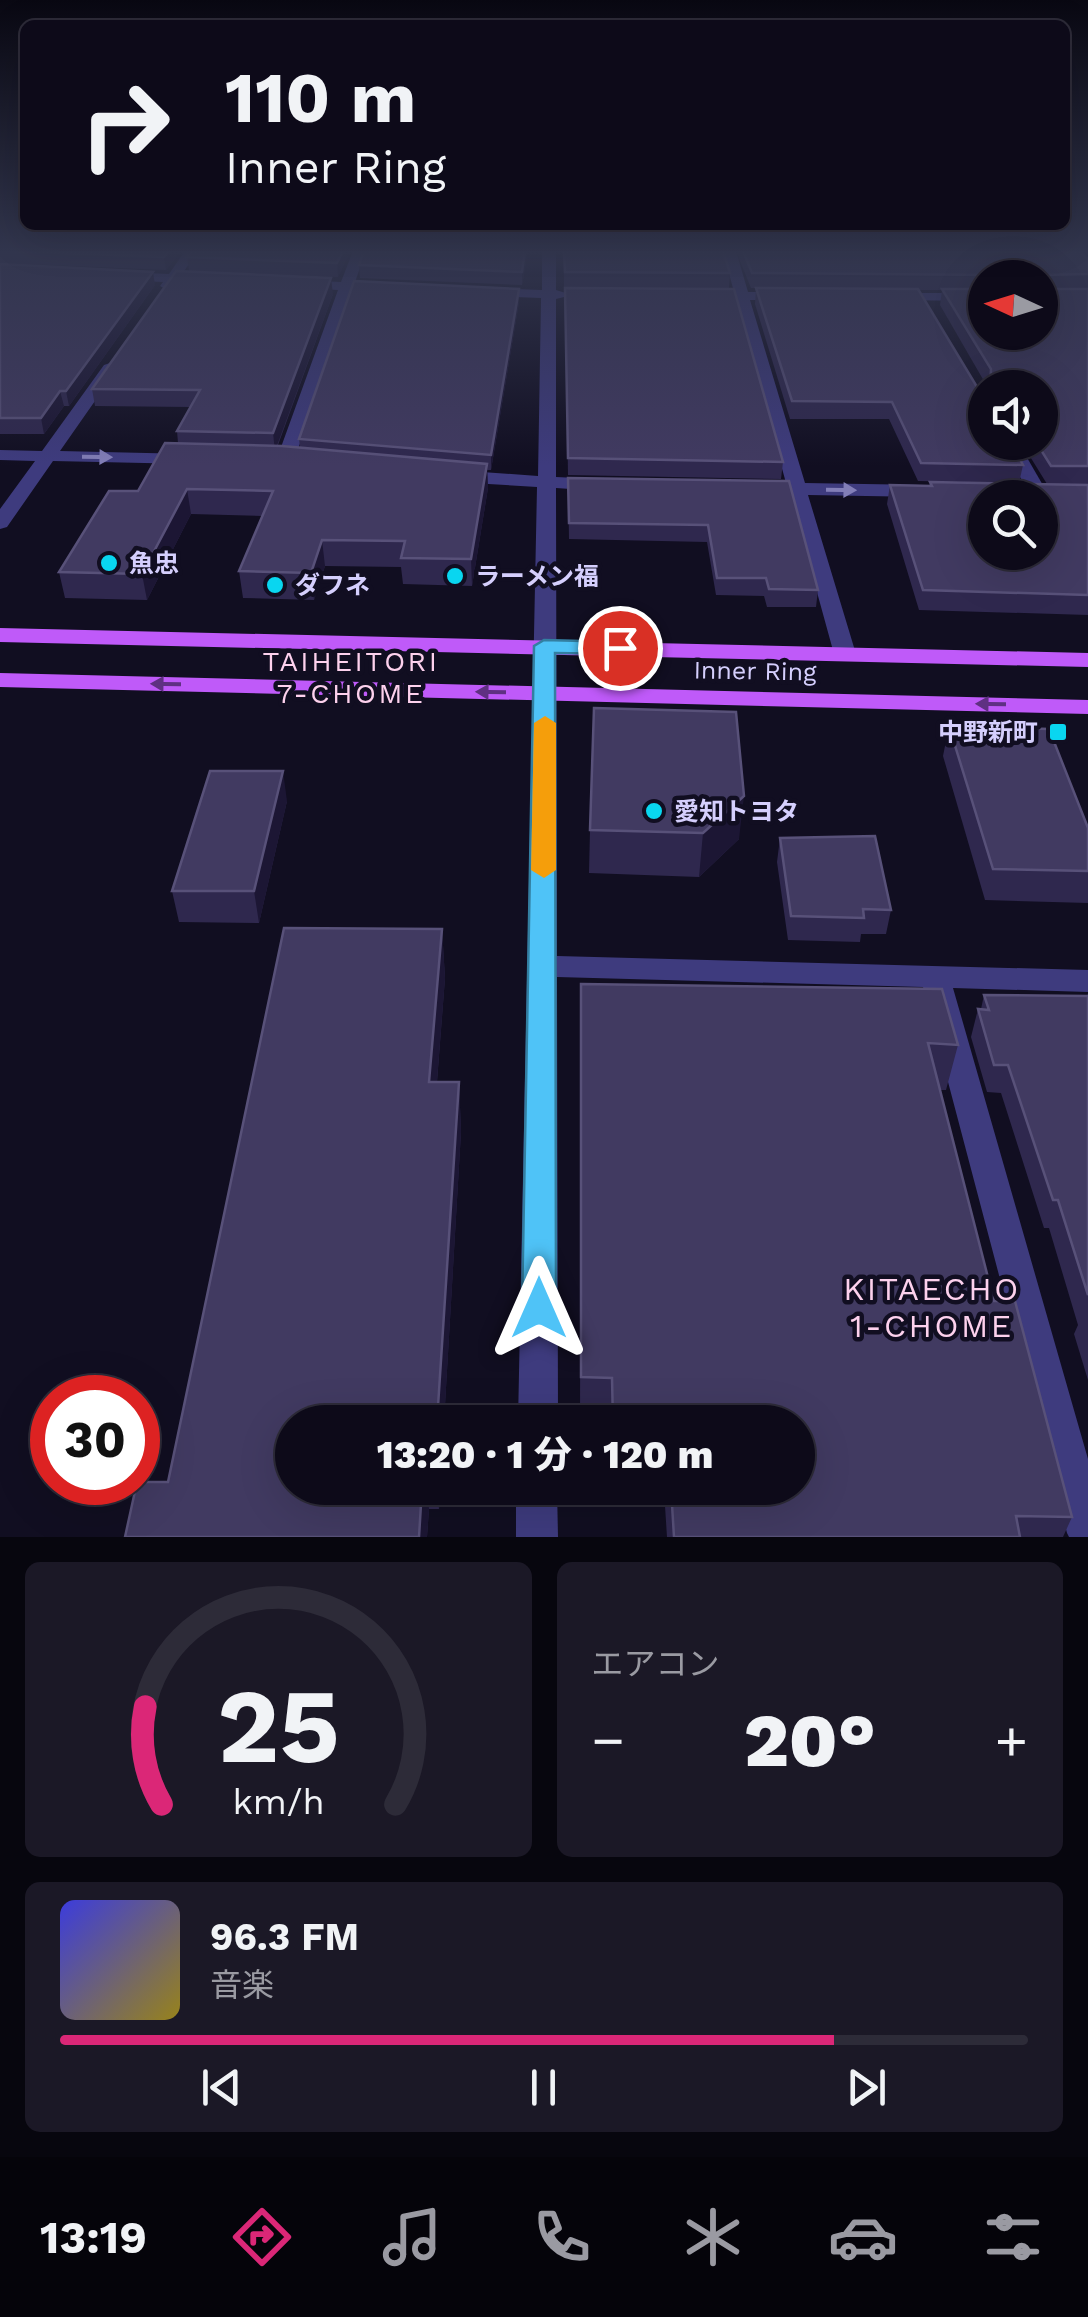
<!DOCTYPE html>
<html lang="ja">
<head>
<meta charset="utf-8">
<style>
	:root { --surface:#0d0a19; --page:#1b1826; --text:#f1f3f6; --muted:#9a9aa2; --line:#2d2b38; --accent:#db2777 }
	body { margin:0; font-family:"Work Sans","Noto Sans JP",sans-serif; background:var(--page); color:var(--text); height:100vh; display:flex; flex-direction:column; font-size:38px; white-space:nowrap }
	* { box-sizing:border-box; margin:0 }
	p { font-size:32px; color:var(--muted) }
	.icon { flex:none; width:55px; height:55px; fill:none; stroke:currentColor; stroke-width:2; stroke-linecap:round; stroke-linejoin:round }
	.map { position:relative; height:1537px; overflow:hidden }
	.panel { display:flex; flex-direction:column; gap:25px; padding:25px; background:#07060e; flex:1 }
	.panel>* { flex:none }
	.guide { position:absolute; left:20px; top:20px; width:1050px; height:210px; border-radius:15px; box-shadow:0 10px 40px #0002,0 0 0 2px var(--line); background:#0d0a19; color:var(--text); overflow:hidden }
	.needle { width:65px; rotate:274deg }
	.fabs { position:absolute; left:968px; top:260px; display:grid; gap:20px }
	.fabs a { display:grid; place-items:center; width:90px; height:90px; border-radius:50%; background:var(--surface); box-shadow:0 10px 40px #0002,0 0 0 2px var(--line); font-size:50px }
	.speed { position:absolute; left:30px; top:1375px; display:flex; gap:20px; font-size:50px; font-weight:700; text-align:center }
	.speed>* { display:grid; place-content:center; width:130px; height:130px; border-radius:50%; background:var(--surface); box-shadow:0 10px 40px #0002,0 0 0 2px var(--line); line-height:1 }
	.speed .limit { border:15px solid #d22; background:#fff; color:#111 }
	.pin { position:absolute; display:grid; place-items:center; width:85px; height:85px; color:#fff; margin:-42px; border:5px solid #fff; border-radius:50%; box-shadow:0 2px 10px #0007 }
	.me { position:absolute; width:110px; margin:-55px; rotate:0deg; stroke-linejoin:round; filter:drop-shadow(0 0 8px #0008) }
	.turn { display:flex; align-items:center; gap:35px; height:210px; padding:0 40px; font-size:45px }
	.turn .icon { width:130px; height:130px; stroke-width:2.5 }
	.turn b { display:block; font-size:70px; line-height:85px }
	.big { font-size:75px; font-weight:800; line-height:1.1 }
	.panel .widget { flex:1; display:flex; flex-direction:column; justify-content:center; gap:15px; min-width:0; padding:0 35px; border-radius:15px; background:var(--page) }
	.panel .dial { align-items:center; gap:0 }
	.dial svg { height:260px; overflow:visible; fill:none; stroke:var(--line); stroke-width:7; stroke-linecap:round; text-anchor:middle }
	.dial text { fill:var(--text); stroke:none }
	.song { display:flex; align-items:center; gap:30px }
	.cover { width:120px; height:120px; border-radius:15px; background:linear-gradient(135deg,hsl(240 70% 55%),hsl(50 70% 35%)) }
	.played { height:10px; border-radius:5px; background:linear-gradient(90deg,var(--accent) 80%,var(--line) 80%) }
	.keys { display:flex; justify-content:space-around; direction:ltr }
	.heat { display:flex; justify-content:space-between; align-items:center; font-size:55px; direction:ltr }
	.panel .tiles { flex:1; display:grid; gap:25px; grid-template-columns:1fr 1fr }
	.widget:last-child { grid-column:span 2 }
	.trip { position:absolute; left:275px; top:1405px; width:540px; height:100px; border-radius:50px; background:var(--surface); box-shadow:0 10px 40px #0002,0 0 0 2px var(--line); font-weight:800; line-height:100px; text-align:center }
	.tabs { display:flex; height:160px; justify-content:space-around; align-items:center; background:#05040a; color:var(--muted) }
	.tabs .icon { width:70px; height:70px }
	.tabs .active { color:var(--accent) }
	.tabs b { font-size:45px; color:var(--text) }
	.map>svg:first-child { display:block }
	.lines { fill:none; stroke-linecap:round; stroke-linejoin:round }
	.street { fill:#3e3b7e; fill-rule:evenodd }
	.primary { fill:#bf5af9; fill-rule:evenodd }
	.wall { fill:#2f284e; fill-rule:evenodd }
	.shaded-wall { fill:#1c1634 }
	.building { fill:#413a61; stroke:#585179; stroke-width:2.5; fill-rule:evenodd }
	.oneway { fill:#827eb7 }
	.oneway2 { fill:#5f3082 }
	.route { fill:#4fc3f7; stroke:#337fa1; stroke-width:2.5 }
	.slow { fill:#f59e0b }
	.poi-dot { fill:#09d6f0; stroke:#110e21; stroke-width:4 }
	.labels { text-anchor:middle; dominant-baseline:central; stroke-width:9; stroke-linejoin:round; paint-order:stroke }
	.poi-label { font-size:25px; font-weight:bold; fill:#d5cffd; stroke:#110e21; text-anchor:start }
	.street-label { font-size:25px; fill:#d5cffd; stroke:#110e21 }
	.neighbourhood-label { font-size:28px; letter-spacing:2.5px; fill:#fdd1ed; stroke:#110e21 }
	.near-neighbourhood-label { font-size:32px; letter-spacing:2.5px; fill:#fdd1ed; stroke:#110e21 }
</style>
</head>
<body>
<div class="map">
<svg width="1088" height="1537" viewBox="0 0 1088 1537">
	<rect width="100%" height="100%" fill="#110e21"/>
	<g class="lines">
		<g class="street">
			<polygon points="185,251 198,251 182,274 205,276 205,282 177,282 167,290 160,286 163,282 120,280 113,276 120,272 169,274"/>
			<polygon points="353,251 366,251 355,282 385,284 392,288 385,292 352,291 294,461 291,465 279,465 276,461 338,290 300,288 293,284 300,280 341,282"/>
			<polygon points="542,251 556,251 556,290 572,295 556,299 556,477 599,479 608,485 599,491 556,488 557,956 1088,970 1088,992 953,988 1088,1459 1088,1537 1069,1537 1067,1533 923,987 557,977 558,1422 518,1422 537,487 454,482 445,476 454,470 538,476 541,298 485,296 478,292 485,288 542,290"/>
			<polygon points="723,251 736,251 748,292 790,292 797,296 790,300 750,300 805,483 924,485 933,491 924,497 808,495 856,654 853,659 837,659 834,654 790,494 759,494 750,488 759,482 786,483 736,300 705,300 698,296 705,292 734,292"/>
			<polygon points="890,293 985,293 985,301 885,300 883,297"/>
			<polygon points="110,363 118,368 60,451 190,454 199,459 190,464 53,461 7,527 0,529 0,509 35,461 0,460 0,450 42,451 104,365"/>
			<polygon points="1000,442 1018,442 1048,494 1046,498 1032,498"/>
			<polygon points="516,1488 557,1488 558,1537 516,1537"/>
		</g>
		<g class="primary">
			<polygon points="0,628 1088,653 1088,667 0,642"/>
			<polygon points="0,673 1088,700 1088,714 0,687"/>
		</g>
	</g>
	<g class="wall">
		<polygon points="0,251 181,251 166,270 0,263"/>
		<polygon points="350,251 338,277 189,271 187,257"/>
		<polygon points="528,251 522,285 360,278 359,265"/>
		<polygon points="564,251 730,273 729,288 564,287"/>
		<path d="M736,251H1079L1088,259V615L919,610L887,504L890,485L929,486L930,482L1047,484L1021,442H1040V388H988L940,305L942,290H919L985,442L1023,465L1019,483L918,481L889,419H790L755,304L756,288H751ZM985,278H1040L985,332Z"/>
		<polygon points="0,264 155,285 69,406 64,406 44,434 0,434"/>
		<polygon points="565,288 783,462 781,479 568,475"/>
		<polygon points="333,294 278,445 300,447 299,439 519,302 491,470 487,470 488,488 472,586 403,584 401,567 325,566 314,600 243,598 239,571 262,516 191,514 147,600 65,598 59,572 138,491 178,443 177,431 190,407 95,406 92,389"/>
		<polygon points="568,478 789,481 818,590 816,607 767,607 764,596 716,595 707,542 569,539"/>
		<polygon points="736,712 739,839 699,877 589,873 590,830"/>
		<polygon points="949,726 1088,828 1088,903 985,900 943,756"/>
		<polygon points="287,801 259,923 179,922 172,891"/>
		<polygon points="780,838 891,910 886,934 861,934 860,942 788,940 777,862"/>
		<polygon points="442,929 445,978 437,1082 459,1082 461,1132 444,1422 292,1422 292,1488 441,1488 439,1509 429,1509 427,1537 125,1537 168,1482"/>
		<polygon points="581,984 958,1045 946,1090 940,1090 994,1301 1072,1517 1063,1537 667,1537 665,1506 612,1505 611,1488 798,1488 798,1422 580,1422"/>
		<polygon points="1088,993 1088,1380 1074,1334 1078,1325 1049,1228 1044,1228 1001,1093 987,1092 971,1037 978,1009 981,1009 984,995 1087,996"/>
	</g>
	<g class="shaded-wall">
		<polygon points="169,251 181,251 166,270 164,257"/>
		<polygon points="343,251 350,251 338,277 337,263"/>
		<polygon points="525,251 528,251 522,285 522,272"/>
		<polygon points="153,272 155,285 69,406 66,391"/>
		<polygon points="331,278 333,294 275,451 273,433"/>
		<polygon points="519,289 519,302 491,470 491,455"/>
		<polygon points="60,391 64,406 44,434 41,418"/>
		<polygon points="487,464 488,488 472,586 471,559"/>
		<polygon points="187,489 191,514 147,600 142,574"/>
		<polygon points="322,540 325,566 314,600 311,573"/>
		<polygon points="283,771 287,801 259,923 254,891"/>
		<polygon points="744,796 739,839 699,877 703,833"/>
		<polygon points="442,929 445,978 433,1132 429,1082"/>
		<polygon points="459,1082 461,1132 444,1422 437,1422"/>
		<polygon points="422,1488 427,1488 429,1509 427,1537 419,1537"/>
		<polygon points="437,1488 441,1488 439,1509"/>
	</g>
	<g class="building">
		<polygon points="12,251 169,251 164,257"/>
		<polygon points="192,251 343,251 337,263 187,257"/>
		<polygon points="364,251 525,251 522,272 359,265"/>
		<polygon points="564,251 723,251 730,273 565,272"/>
		<polygon points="743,251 1079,251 1088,259 1088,274 1040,275 1040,280 1040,278 991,278 990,275 752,273"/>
		<polygon points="0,264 153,272 66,391 60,391 41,418 0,418"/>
		<polygon points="176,271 331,278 273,433 177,431 200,390 92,389"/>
		<polygon points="354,281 519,289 491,455 299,439"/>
		<polygon points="1040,286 1043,289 1088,289 1088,466 1051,466 1036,442 1040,442 1040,388 990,388 991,369 942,289 985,289 985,332 1040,332"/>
		<polygon points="565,288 734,289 783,462 568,458"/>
		<polygon points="756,288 918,289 977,387 985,391 985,442 1011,442 1023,465 921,463 892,402 792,401"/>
		<polygon points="165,443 282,446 487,464 471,559 401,558 405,541 322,540 311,573 239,571 273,491 187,489 142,574 59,572 109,491 138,491"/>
		<polygon points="568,478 789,481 818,590 769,589 766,578 717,578 708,525 569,523"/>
		<path d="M930,482L1088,485V595L923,590L890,485L932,486ZM985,498H1040V552H985Z"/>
		<polygon points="594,708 736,712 744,796 703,833 590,830"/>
		<polygon points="949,726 1049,729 1088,828 1088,871 993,869"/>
		<polygon points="210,771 283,771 254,891 172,891"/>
		<polygon points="875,836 891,910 863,909 864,918 791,916 780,838"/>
		<polygon points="284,928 442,929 429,1082 459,1082 437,1422 292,1422 292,1488 422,1488 419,1537 125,1537 137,1482 168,1482"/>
		<polygon points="581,984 942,989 958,1045 928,1043 994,1301 1015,1301 1072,1517 1016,1516 1020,1537 674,1537 671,1488 798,1488 798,1422 613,1422 612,1378 581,1377"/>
		<polygon points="984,995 1088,996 1088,1295 1058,1200 1053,1200 1008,1065 994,1065 978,1009 989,1010"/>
	</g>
	<defs><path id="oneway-solid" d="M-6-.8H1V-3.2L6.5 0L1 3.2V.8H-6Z" transform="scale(2.5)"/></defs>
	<g class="oneway">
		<use href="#oneway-solid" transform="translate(97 457) rotate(1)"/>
		<use href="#oneway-solid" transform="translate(841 490) rotate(1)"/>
	</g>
	<g class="oneway2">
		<use href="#oneway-solid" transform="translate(166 684) rotate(-179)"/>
		<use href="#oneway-solid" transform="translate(491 692) rotate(-179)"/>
		<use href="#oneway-solid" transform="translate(991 704) rotate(-179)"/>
	</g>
	<linearGradient id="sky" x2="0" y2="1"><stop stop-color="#090812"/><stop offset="0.54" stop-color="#32364e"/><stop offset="1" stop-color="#32364e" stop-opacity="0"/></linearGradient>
	<rect width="1088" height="466" fill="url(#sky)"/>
	<polygon class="route" points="544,640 620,642 630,648 620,654 555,653 556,1308 551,1319 539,1324 527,1319 522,1308 534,646"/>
	<polygon class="slow" points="545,716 556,723 556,870 544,878 531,870 534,723"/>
	<g class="poi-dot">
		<circle cx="109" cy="563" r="10"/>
		<circle cx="455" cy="576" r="10"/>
		<circle cx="275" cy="585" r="10"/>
		<rect x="1048" y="722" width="20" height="20" rx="5"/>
		<circle cx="654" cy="811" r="10"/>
	</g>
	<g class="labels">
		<g class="poi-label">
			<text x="129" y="563">魚忠</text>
			<text x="475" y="576">ラーメン福</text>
			<text x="295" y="585">ダフネ</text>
			<text x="1038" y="732" text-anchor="end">中野新町</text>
			<text x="674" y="811">愛知トヨタ</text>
		</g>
		<g class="street-label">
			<text transform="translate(755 671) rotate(1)">Inner Ring</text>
		</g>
		<g class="neighbourhood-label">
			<text x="351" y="661">TAIHEITORI<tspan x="351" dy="32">7-CHOME</tspan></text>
		</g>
		<g class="near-neighbourhood-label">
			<text x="932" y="1289">KITAECHO<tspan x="932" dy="37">1-CHOME</tspan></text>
		</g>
	</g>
</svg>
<div class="fabs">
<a><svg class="needle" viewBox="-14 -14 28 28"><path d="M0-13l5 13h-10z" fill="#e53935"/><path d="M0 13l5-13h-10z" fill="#9a9aa2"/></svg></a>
<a><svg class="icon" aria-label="sound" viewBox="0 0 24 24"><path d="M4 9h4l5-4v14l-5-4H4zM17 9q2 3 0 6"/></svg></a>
<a><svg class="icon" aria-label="search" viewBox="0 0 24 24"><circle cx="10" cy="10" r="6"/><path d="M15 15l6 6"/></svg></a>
</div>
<div class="speed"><div class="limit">30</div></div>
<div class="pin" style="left:620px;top:648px;background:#d93025"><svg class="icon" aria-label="arrive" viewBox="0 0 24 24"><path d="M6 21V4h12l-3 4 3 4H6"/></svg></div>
<svg class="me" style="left:539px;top:1308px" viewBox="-20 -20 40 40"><path d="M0-17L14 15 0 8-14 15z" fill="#4fc3f7" stroke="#fff" stroke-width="4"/></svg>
<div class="trip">13:20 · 1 分 · 120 m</div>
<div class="guide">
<div class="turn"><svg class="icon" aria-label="right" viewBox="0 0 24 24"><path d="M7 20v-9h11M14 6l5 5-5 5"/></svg><div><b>110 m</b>Inner Ring</div></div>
</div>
</div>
<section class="panel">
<div class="tiles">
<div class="widget dial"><svg viewBox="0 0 100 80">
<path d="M14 69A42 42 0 1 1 86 69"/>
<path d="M14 69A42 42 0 0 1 9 39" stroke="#db2777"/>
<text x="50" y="56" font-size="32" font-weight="700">25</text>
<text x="50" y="72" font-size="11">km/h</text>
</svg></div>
<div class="widget"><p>エアコン</p>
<div class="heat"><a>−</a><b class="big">20°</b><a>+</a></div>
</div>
<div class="widget">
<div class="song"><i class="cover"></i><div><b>96.3 FM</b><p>音楽</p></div></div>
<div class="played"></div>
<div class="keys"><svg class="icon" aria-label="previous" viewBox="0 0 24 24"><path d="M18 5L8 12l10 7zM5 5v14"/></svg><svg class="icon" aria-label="pause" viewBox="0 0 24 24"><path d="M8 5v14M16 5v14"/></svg><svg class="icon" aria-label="next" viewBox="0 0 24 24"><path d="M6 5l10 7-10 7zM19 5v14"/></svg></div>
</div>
</div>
</section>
<nav class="tabs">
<b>13:19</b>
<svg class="icon active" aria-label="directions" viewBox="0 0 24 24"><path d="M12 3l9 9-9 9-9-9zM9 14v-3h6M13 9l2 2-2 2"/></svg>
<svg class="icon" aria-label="music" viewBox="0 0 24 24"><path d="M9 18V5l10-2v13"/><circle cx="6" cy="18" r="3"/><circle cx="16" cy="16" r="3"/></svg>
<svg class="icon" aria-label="phone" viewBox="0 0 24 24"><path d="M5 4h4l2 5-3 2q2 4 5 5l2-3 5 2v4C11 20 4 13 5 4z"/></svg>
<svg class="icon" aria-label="climate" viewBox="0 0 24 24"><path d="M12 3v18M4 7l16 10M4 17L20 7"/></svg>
<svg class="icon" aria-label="car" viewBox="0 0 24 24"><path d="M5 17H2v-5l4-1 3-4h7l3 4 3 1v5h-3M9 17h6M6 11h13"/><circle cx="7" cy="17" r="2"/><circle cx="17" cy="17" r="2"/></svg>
<svg class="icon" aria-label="filters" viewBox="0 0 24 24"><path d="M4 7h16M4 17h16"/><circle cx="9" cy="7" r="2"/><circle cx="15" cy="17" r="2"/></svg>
</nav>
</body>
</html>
